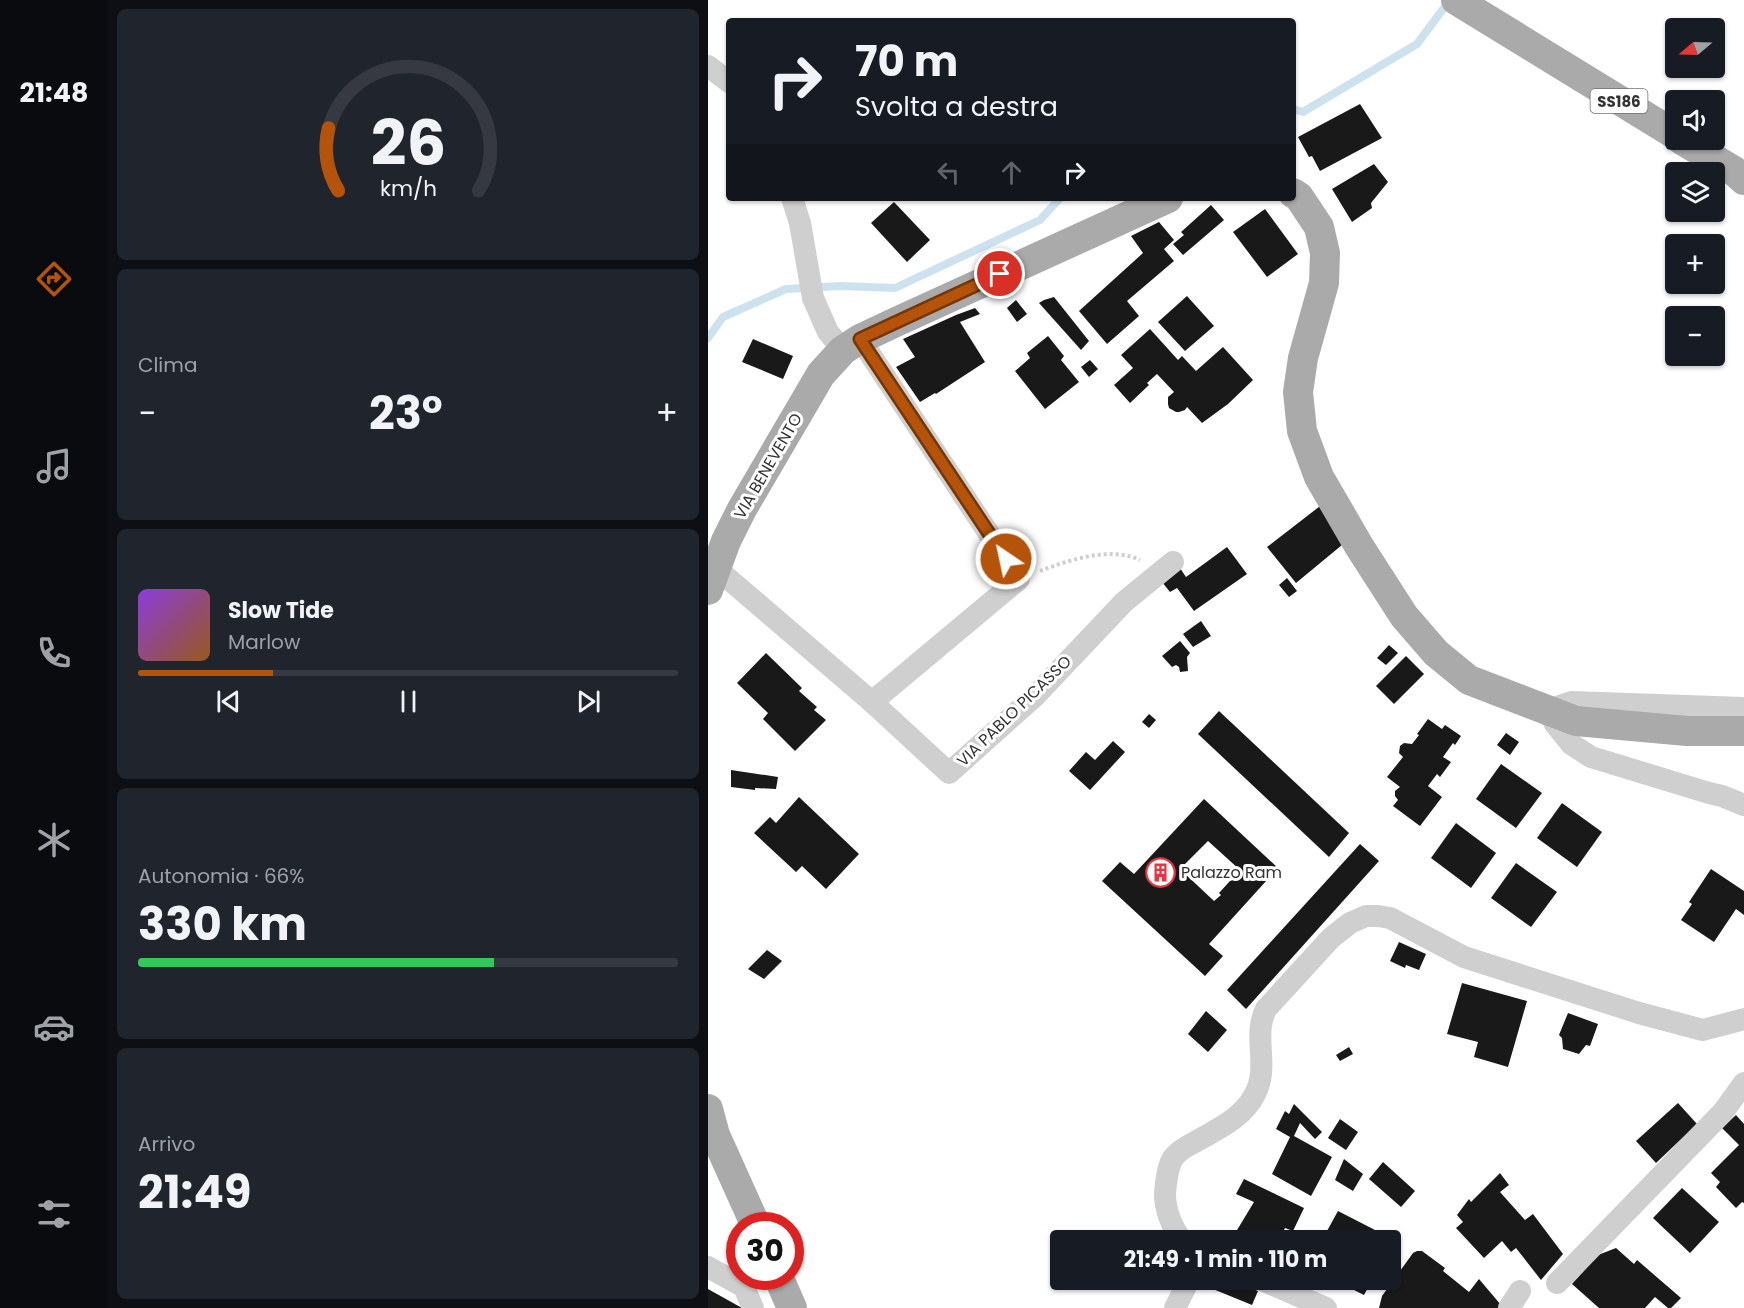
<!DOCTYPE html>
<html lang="it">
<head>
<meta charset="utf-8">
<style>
	:root { --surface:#171b24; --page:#20242c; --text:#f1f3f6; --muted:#9ea1a6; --line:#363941; --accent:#b45309 }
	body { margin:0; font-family:Poppins,sans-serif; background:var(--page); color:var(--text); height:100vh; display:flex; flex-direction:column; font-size:22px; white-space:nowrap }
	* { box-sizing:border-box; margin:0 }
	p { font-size:20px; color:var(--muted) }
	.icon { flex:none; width:33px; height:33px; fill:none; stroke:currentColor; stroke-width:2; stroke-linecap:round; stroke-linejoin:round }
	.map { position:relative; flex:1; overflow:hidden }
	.side { display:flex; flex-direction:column; gap:9px; padding:9px; background:#0d0f14; width:600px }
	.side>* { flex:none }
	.top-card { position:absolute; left:18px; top:18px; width:570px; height:183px; border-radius:6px; box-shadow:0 2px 4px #0004; background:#171b24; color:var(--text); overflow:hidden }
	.needle { width:39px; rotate:251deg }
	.fabs { position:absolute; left:957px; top:18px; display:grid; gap:12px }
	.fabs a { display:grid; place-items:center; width:60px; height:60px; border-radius:6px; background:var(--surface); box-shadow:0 2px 4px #0004; font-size:30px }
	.speed { position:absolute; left:18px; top:1212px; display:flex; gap:12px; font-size:30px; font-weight:700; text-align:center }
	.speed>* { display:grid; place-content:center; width:78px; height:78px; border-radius:50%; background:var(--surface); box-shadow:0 2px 4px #0004; line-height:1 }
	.speed .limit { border:9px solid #d22; background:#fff; color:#111 }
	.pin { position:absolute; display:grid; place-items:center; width:51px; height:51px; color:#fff; margin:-26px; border:3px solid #fff; border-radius:50%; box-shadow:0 2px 6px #0007 }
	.me { position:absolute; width:66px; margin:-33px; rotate:326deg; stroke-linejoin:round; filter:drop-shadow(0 0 4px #0008) }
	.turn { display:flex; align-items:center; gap:21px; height:126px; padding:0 30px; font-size:27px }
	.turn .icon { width:78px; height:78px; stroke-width:2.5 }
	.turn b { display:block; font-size:42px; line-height:51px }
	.lanes { display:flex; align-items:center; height:57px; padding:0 30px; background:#0003; justify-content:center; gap:30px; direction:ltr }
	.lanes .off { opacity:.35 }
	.big { font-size:45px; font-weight:700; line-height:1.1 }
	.side .widget { flex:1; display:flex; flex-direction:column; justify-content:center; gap:9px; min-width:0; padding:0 21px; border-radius:9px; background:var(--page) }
	.side .dial { align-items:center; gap:0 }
	.dial svg { height:156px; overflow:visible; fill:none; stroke:var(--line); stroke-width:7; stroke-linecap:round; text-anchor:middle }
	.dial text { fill:var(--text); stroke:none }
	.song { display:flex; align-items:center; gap:18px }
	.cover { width:72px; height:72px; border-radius:9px; background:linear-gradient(135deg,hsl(270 70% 55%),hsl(30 70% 35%)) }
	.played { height:6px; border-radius:3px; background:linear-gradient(90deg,var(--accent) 25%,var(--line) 25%) }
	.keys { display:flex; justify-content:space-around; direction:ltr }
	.heat { display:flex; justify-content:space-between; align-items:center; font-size:33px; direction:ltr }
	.charge { height:9px; border-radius:4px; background:linear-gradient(90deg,#34c759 66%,var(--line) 0) }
	.trip { position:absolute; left:342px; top:1230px; width:351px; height:60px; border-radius:6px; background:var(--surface); box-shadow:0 2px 4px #0004; font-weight:700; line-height:60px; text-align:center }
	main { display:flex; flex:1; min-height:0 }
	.dock { display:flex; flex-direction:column; width:108px; justify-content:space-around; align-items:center; background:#090b0e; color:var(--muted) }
	.dock .icon { width:42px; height:42px }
	.dock .on { color:var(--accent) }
	.dock b { font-size:27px; color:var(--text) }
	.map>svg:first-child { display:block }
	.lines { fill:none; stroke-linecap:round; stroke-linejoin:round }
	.stream { stroke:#cde2ef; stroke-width:8 }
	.building { fill:#191919; fill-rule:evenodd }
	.path { stroke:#cfcfcf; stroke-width:4; stroke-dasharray:3 3; stroke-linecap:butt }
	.minor { stroke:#cfcfcf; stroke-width:22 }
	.major { stroke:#aaa; stroke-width:30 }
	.route-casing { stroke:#753606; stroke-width:15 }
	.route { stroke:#b45309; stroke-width:10 }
	.labels { text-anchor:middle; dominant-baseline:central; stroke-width:6; stroke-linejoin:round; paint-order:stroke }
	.shield { fill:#fff; stroke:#707070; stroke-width:1.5 }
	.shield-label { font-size:15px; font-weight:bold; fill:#323232 }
	.street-label { font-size:16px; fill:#323232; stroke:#fff }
	.poi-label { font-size:16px; fill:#323232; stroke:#fff; text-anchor:start }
</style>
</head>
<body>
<main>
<nav class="dock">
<b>21:48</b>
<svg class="icon on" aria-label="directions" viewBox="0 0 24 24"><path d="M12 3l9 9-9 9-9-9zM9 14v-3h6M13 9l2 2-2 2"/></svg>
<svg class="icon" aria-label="music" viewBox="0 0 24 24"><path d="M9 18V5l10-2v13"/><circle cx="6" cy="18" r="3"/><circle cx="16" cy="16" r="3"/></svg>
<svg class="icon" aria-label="phone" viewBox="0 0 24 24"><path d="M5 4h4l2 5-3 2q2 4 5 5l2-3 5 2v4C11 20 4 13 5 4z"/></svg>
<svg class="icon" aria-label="climate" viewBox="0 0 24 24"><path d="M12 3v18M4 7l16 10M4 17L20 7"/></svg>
<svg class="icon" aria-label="car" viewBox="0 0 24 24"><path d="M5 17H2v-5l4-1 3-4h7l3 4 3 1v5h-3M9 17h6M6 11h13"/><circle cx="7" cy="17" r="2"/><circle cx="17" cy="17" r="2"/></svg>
<svg class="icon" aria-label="filters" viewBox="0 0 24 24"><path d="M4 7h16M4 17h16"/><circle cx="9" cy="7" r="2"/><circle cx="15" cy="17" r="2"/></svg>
</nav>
<section class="side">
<div class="widget dial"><svg viewBox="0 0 100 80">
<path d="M14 69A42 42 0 1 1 86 69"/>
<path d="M14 69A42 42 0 0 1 9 37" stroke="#b45309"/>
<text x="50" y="56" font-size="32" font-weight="700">26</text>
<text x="50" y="72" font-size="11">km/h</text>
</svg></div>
<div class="widget"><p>Clima</p>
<div class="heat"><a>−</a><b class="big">23°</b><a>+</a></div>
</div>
<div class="widget">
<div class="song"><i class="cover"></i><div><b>Slow Tide</b><p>Marlow</p></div></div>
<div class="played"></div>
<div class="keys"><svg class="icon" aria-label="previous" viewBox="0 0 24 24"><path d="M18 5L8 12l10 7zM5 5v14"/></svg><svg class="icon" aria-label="pause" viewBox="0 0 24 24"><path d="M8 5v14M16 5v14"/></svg><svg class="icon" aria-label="next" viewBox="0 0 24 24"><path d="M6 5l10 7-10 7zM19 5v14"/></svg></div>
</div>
<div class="widget"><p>Autonomia · 66%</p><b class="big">330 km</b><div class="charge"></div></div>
<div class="widget"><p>Arrivo</p><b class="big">21:49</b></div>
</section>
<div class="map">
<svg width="1036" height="1308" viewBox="0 0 1036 1308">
	<rect width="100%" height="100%" fill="#fff"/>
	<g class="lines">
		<g class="stream">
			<polyline points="585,109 595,112 709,44 741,1"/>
			<polyline points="0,338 15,317 78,289 133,286 187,288 332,220 352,198"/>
		</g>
	</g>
	<g class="building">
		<polygon points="652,104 674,138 612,171 604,156 601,157 590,137"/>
		<polygon points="666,164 680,182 663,203 664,208 644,222 624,189"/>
		<polygon points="186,202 222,240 199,262 163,223"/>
		<polygon points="503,205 516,220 475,255 465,244 476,235 473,232"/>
		<polygon points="557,209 590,254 559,277 525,232"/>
		<polygon points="451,222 466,240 456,249 466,261 419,301 431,316 399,344 371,311 435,253 423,236"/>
		<polygon points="479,296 506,326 477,351 450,322"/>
		<polygon points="346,297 381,341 373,350 331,303 336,300"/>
		<polygon points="308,300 319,314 309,322 299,308"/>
		<polygon points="267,308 272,314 252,322 277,362 228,394 227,393 212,402 188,367 207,357 195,339 248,315"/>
		<polygon points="442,329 470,360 474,356 488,371 515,347 545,380 520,404 494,423 479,407 477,410 471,412 468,412 461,408 460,404 460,397 466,392 449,374 439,383 441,385 422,403 406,385 425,368 413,355"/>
		<polygon points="340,336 356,356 353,360 371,382 337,409 307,371 322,358 319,353"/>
		<polygon points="45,339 85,356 75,379 34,362"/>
		<polygon points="382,360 390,369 381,377 373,367"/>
		<polygon points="616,503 640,540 588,583 559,547"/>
		<polygon points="519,547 539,574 486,611 469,588 462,592 454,582 472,568 478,577"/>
		<polygon points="579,578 589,591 581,597 571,585"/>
		<polygon points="493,621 503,636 485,647 475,634"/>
		<polygon points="472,641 482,653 479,657 480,671 472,672 471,667 468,665 464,667 454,656"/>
		<polygon points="681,645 690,653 678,665 669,658"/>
		<polygon points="58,653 94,688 91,691 109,707 106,710 118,720 87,751 55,719 60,713 29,683"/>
		<polygon points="698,656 716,674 686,704 668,686"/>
		<polygon points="511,711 641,833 621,857 490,734"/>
		<polygon points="441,714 448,720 441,728 434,722"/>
		<polygon points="720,719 734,729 737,725 753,736 747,745 745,743 735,757 743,762 732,777 729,774 720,786 734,797 712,826 685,806 690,800 687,796 687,791 692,787 679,777 695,757 691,753 692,746 696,743 704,744 711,735 709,734"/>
		<polygon points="798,733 811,742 802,755 789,745"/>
		<polygon points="405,741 417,752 382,790 361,771 378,752 387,760"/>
		<polygon points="793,764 834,793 808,828 768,799"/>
		<polygon points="23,770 70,777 68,789 47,788 47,790 23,787"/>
		<polygon points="91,797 151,854 118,889 94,866 88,872 46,833 62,817 68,823"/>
		<path d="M496,799L570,868L501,944L515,956L497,976L394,881L412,862L426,874ZM500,841L532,870L511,893L513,895L506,901L472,869Z"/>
		<polygon points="854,803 894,832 869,867 829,838"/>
		<polygon points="748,823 788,853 763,888 723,858"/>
		<polygon points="652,844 671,861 538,1009 519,990"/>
		<polygon points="808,863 849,892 823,927 783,898"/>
		<polygon points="1003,869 1036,891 1036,915 1028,909 1006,942 973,920 984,904 981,902"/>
		<polygon points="691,942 718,954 711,970 698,965 697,968 682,961"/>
		<polygon points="59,950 74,961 56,979 40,969"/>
		<polygon points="754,983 819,1001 800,1067 766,1057 770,1042 739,1034"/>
		<polygon points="498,1011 519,1030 500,1052 480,1034"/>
		<polygon points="860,1013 890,1024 882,1046 878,1045 871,1054 855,1049 854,1038 851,1035"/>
		<polygon points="641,1047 645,1054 632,1061 628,1055"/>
		<polygon points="970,1103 989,1124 948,1163 928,1141"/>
		<polygon points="586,1104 614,1132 607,1139 592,1123 586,1136 624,1157 603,1196 564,1174 582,1137 568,1129 577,1111 581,1114"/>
		<polygon points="1028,1115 1036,1124 1036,1203 1034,1202 1028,1208 1008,1187 1012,1182 1003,1173 1031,1145 1014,1128"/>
		<polygon points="632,1119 650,1132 638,1150 620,1138"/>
		<polygon points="636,1159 655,1174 645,1191 627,1180"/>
		<polygon points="675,1162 707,1191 693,1207 661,1179"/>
		<polygon points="792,1173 801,1185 792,1192 817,1220 825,1214 855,1254 833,1280 808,1248 803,1252 794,1241 776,1258 748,1228 755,1222 749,1215 761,1199 763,1202"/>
		<polygon points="536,1179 596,1208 585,1231 577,1228 571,1240 523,1240 546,1202 528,1194"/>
		<polygon points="974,1188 1011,1222 982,1253 945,1218"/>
		<polygon points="630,1211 669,1231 686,1240 682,1246 682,1240 614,1240"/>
		<polygon points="908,1248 926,1264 929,1260 973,1298 963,1308 960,1308 947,1297 937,1308 891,1308 864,1284 890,1255"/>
		<polygon points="709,1251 714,1251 737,1268 735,1271 761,1292 771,1279 793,1305 791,1308 671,1308 674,1296 705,1253"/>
		<polygon points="503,1280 522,1280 550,1291 544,1305 500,1287"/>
		<polygon points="626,1280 664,1280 656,1295"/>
		<polygon points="0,1289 34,1308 0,1308"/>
	</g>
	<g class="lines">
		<path class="path" d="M332,571C361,560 402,546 432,560"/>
		<g class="minor">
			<polyline points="0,66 21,82"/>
			<polyline points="84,198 92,223 105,298 120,332 135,350"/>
			<polyline points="152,339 311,579 164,702"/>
			<polyline points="9,569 164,702 241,773 327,696 416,602 465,562"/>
			<polyline points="1036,708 864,702 840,710 847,724 863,744 883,757 1001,793 1014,796 1036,805"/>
			<path d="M474,1240C464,1228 457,1210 457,1194C458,1182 459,1168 465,1158C470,1151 479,1146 487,1142C510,1129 535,1118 547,1094C562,1065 544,1037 558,1009L623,938L642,923L658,916H670L682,918L756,957L931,1013L995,1030L1036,1019"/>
			<polyline points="0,1267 36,1287 45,1308"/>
			<polyline points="554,1280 618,1308"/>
			<polyline points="849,1283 1015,1112 1036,1083"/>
			<polyline points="467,1308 481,1280"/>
			<polyline points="801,1308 812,1291"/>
		</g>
		<g class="major">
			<polyline points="748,0 968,135"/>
			<polyline points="974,140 1026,171 1036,180"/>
			<polyline points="585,193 591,197 611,227 617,253 616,283 595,358 590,392 594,431 611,477 651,546 696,616 728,653 761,680 868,721 979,731 1036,731"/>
			<polyline points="0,590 18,541 34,509 113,374 135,350 152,339 188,322 460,198"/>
			<polyline points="0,1109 7,1135 48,1226"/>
			<polyline points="70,1276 84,1308"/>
		</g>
	</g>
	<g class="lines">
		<defs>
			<polyline id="route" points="292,274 152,339 298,559"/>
		</defs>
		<use href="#route" class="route-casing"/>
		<use href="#route" class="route"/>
	</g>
	<defs>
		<symbol id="building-ring" viewBox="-11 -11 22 22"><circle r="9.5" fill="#fff" stroke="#eb323f" stroke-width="1.5"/><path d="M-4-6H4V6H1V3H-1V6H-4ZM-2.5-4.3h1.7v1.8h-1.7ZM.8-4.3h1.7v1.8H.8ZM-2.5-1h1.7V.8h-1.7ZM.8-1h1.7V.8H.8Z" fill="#eb323f"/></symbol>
	</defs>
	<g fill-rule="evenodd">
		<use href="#building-ring" x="436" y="856" width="33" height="33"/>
	</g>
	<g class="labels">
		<rect class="shield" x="882.5" y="89" width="57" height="24" rx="4.5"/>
		<g class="shield-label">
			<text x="911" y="101">SS186</text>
		</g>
		<g class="street-label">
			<text transform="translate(60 466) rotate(-60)">VIA BENEVENTO</text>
			<text transform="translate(306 711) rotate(-44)">VIA PABLO PICASSO</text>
		</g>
		<g class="poi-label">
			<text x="473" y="872">Palazzo Ram</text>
		</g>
	</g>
</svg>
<div class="fabs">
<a><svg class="needle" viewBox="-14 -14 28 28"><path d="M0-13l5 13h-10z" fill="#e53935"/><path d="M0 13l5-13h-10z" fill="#9ea1a6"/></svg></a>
<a><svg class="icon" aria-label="sound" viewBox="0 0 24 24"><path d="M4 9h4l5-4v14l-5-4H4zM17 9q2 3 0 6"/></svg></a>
<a><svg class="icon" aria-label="layers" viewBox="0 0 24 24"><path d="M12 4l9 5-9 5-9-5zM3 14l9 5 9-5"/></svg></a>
<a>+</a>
<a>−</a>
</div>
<div class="speed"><div class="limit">30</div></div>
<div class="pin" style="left:292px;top:274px;background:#d93025"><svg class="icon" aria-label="arrive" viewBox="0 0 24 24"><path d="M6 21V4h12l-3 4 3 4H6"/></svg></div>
<svg class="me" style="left:298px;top:559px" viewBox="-20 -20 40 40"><circle r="17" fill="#b45309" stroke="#fff" stroke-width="3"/><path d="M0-11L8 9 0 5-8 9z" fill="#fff"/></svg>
<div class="trip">21:49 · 1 min · 110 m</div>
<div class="top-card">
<div class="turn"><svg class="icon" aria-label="right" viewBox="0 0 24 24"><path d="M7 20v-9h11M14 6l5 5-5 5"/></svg><div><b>70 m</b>Svolta a destra</div></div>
<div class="lanes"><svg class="icon off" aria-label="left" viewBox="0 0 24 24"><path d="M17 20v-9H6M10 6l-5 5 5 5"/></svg><svg class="icon off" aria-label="ahead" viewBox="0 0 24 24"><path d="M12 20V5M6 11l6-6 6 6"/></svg><svg class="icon" aria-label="right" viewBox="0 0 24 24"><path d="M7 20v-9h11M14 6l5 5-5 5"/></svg></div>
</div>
</div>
</main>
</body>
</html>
